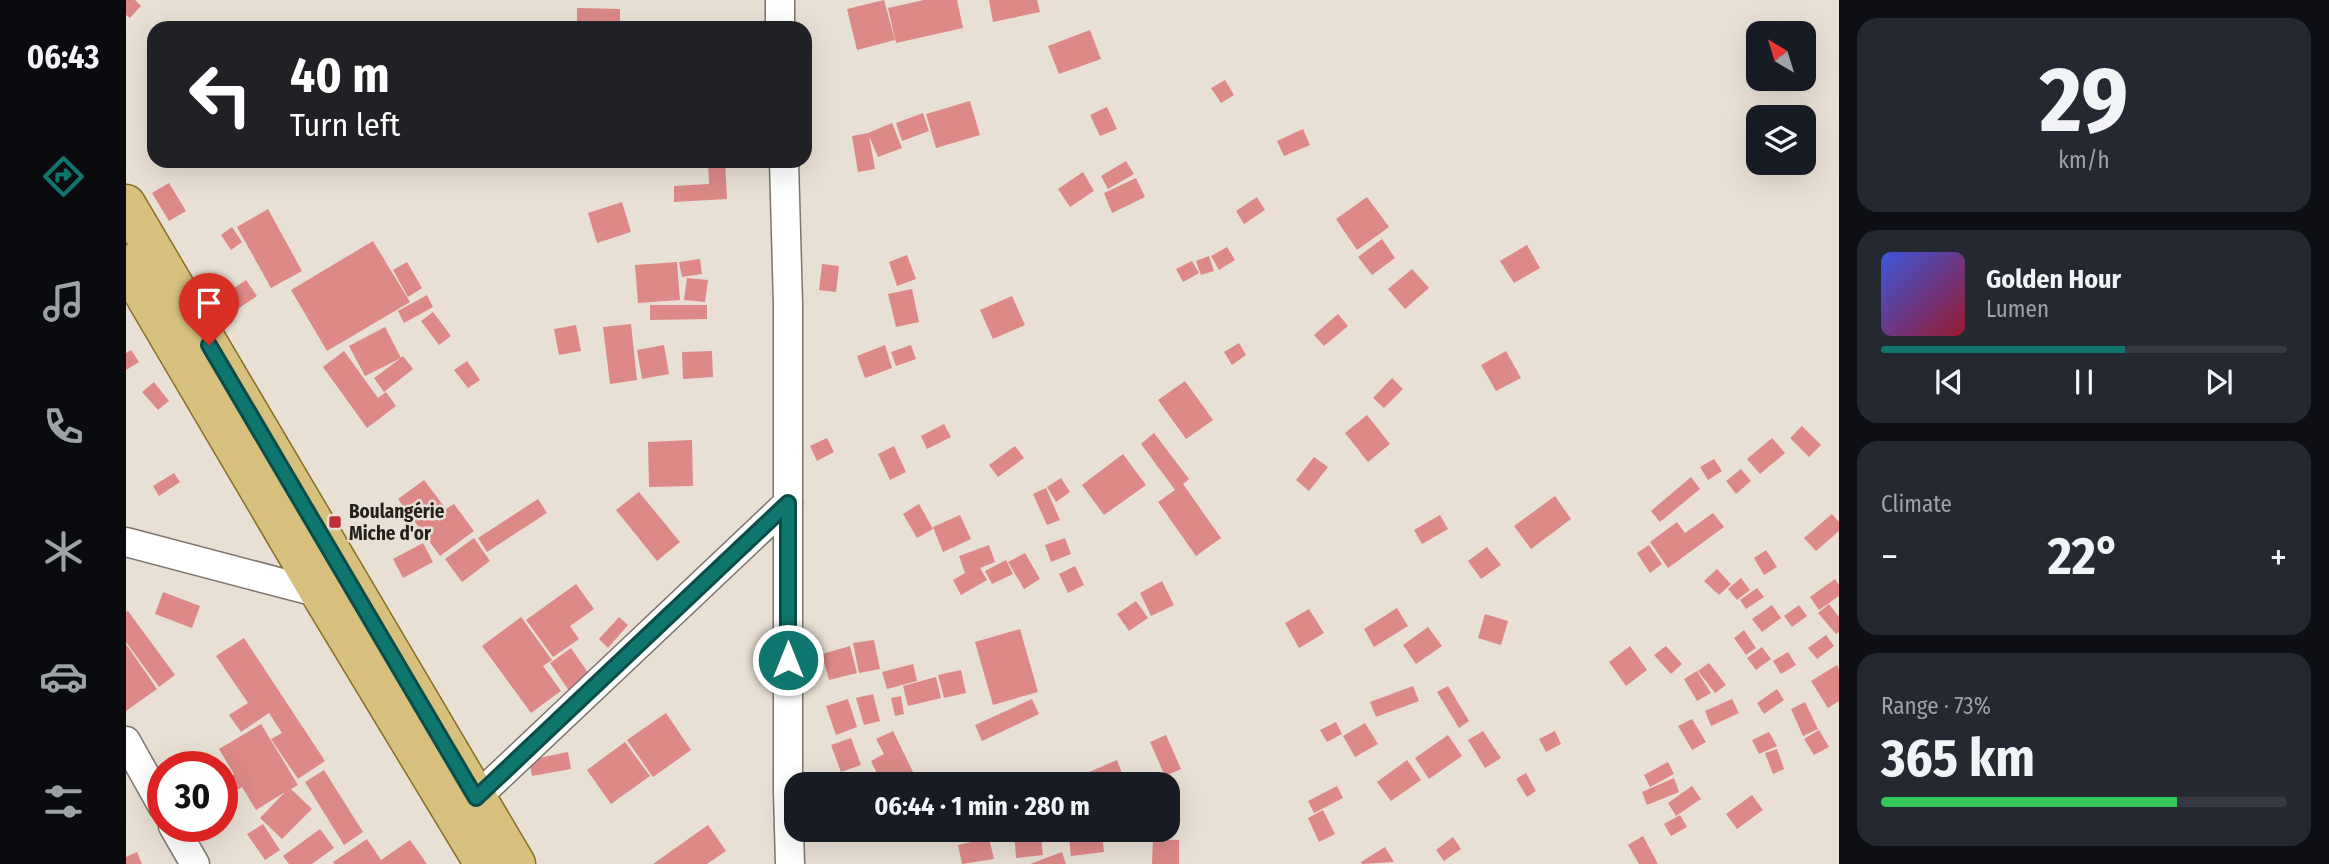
<!DOCTYPE html>
<html lang="en">
<head>
<meta charset="utf-8">
<style>
	:root { --surface:#171b24; --page:#242831; --text:#f1f3f6; --muted:#9ea1a6; --line:#363941; --accent:#0f766e }
	body { margin:0; font-family:"Fira Sans Condensed",sans-serif; background:var(--page); color:var(--text); height:100vh; display:flex; flex-direction:column; font-size:26px; white-space:nowrap }
	* { box-sizing:border-box; margin:0 }
	p { font-size:23px; color:var(--muted) }
	.icon { flex:none; width:38px; height:38px; fill:none; stroke:currentColor; stroke-width:2; stroke-linecap:round; stroke-linejoin:round }
	.map { position:relative; flex:1; overflow:hidden }
	.drawer { display:flex; flex-direction:column; gap:18px; padding:18px; background:#0d0f14; width:490px }
	.drawer>* { flex:none }
	.guide { position:absolute; left:21px; top:21px; width:665px; height:147px; border-radius:21px; box-shadow:0 7px 28px #0002; background:#202124; color:#fff; overflow:hidden }
	.needle { width:46px; rotate:322deg }
	.tools { position:absolute; left:1620px; top:21px; display:grid; gap:14px }
	.tools a { display:grid; place-items:center; width:70px; height:70px; border-radius:14px; background:var(--surface); box-shadow:0 7px 28px #0002; font-size:35px }
	.speed { position:absolute; left:21px; top:751px; display:flex; gap:14px; font-size:35px; font-weight:700; text-align:center }
	.speed>* { display:grid; place-content:center; width:91px; height:91px; border-radius:50%; background:var(--surface); box-shadow:0 7px 28px #0002; line-height:1 }
	.speed .limit { border:10px solid #d22; background:#fff; color:#111 }
	.pin { position:absolute; display:grid; place-items:center; width:60px; height:60px; color:#fff; margin:-72px -30px; border-radius:50% 50% 50% 0; rotate:-45deg; box-shadow:0 0 7px #0007 }
	.pin .icon { rotate:45deg }
	.me { position:absolute; width:77px; margin:-38px; rotate:0deg; stroke-linejoin:round; filter:drop-shadow(0 0 5px #0008) }
	.turn { display:flex; align-items:center; gap:24px; height:147px; padding:0 28px; font-size:32px }
	.turn .icon { width:91px; height:91px; stroke-width:2.5 }
	.turn b { display:block; font-size:49px; line-height:60px }
	.big { font-size:52px; font-weight:700; line-height:1.1 }
	.drawer .widget { flex:1; display:flex; flex-direction:column; justify-content:center; gap:10px; min-width:0; padding:0 24px; border-radius:21px; background:var(--page) }
	.drawer .dial { align-items:center; gap:0 }
	.dial b { font-size:91px; line-height:1 }
	.song { display:flex; align-items:center; gap:21px }
	.cover { width:84px; height:84px; border-radius:10px; background:linear-gradient(135deg,hsl(230 70% 55%),hsl(350 70% 35%)) }
	.played { height:7px; border-radius:4px; background:linear-gradient(90deg,var(--accent) 60%,var(--line) 60%) }
	.keys { display:flex; justify-content:space-around; direction:ltr }
	.heat { display:flex; justify-content:space-between; align-items:center; font-size:38px; direction:ltr }
	.charge { height:10px; border-radius:5px; background:linear-gradient(90deg,#34c759 73%,var(--line) 0) }
	.trip { position:absolute; left:658px; top:772px; width:396px; height:70px; border-radius:21px; background:var(--surface); box-shadow:0 7px 28px #0002; font-weight:700; line-height:70px; text-align:center }
	main { display:flex; flex:1; min-height:0 }
	.tab-bar { display:flex; flex-direction:column; width:126px; justify-content:space-around; align-items:center; background:#090b0e; color:var(--muted) }
	.tab-bar .icon { width:49px; height:49px }
	.tab-bar .selected { color:var(--accent) }
	.tab-bar b { font-size:32px; color:var(--text) }
	.map>svg:first-child { display:block }
	.building { fill:#dc8987 }
	.lines { fill:none; stroke-linecap:round; stroke-linejoin:round }
	.minor-casing { stroke:#7c756b; stroke-width:31 }
	.primary-casing { stroke:#876d24; stroke-width:41 }
	.minor { stroke:#fff; stroke-width:28 }
	.primary { stroke:#d7c07e; stroke-width:38 }
	.route-casing { stroke:#0a4d48; stroke-width:18 }
	.route { stroke:#0f766e; stroke-width:12 }
	.poi-dot { fill:#bf2f38; stroke:#e9e0d5; stroke-width:2.5 }
	.labels { text-anchor:middle; dominant-baseline:central; stroke-width:5; stroke-linejoin:round; paint-order:stroke }
	.poi-label { font-size:19px; font-weight:bold; fill:#24211d; stroke:#e9e0d5; text-anchor:start }
</style>
</head>
<body>
<main>
<nav class="tab-bar">
<b>06:43</b>
<svg class="icon selected" aria-label="directions" viewBox="0 0 24 24"><path d="M12 3l9 9-9 9-9-9zM9 14v-3h6M13 9l2 2-2 2"/></svg>
<svg class="icon" aria-label="music" viewBox="0 0 24 24"><path d="M9 18V5l10-2v13"/><circle cx="6" cy="18" r="3"/><circle cx="16" cy="16" r="3"/></svg>
<svg class="icon" aria-label="phone" viewBox="0 0 24 24"><path d="M5 4h4l2 5-3 2q2 4 5 5l2-3 5 2v4C11 20 4 13 5 4z"/></svg>
<svg class="icon" aria-label="climate" viewBox="0 0 24 24"><path d="M12 3v18M4 7l16 10M4 17L20 7"/></svg>
<svg class="icon" aria-label="car" viewBox="0 0 24 24"><path d="M5 17H2v-5l4-1 3-4h7l3 4 3 1v5h-3M9 17h6M6 11h13"/><circle cx="7" cy="17" r="2"/><circle cx="17" cy="17" r="2"/></svg>
<svg class="icon" aria-label="filters" viewBox="0 0 24 24"><path d="M4 7h16M4 17h16"/><circle cx="9" cy="7" r="2"/><circle cx="15" cy="17" r="2"/></svg>
</nav>
<div class="map">
<svg width="1713" height="864" viewBox="0 0 1713 864">
	<rect width="100%" height="100%" fill="#e9e0d5"/>
	<g class="building">
		<polygon points="0,0 9,0 15,6 4,18 0,15"/>
		<polygon points="758,0 769,40 731,50 721,9"/>
		<polygon points="798,0 831,0 837,28 770,43 762,8"/>
		<polygon points="863,0 911,0 914,12 867,22"/>
		<polygon points="451,8 494,9 494,28 451,28"/>
		<polygon points="964,30 975,59 933,74 922,46"/>
		<polygon points="1099,80 1108,95 1095,103 1085,88"/>
		<polygon points="844,101 854,135 810,148 800,114"/>
		<polygon points="981,107 991,129 974,136 964,115"/>
		<polygon points="797,113 803,131 776,141 770,123"/>
		<polygon points="766,123 776,148 752,157 743,136 749,169 732,172 726,136 742,133"/>
		<polygon points="1177,129 1184,145 1158,156 1151,141"/>
		<polygon points="582,161 599,161 601,199 548,202 548,186 583,184"/>
		<polygon points="1000,161 1008,174 982,189 975,176"/>
		<polygon points="957,172 968,191 944,207 932,189"/>
		<polygon points="1010,178 1019,197 986,213 978,193"/>
		<polygon points="43,183 60,211 43,221 26,193"/>
		<polygon points="1131,197 1139,210 1118,224 1110,211"/>
		<polygon points="1241,197 1263,227 1231,250 1210,219"/>
		<polygon points="496,202 505,232 471,243 462,213"/>
		<polygon points="142,209 176,271 145,288 111,227"/>
		<polygon points="106,227 116,242 105,250 95,235"/>
		<polygon points="1256,239 1269,258 1246,275 1232,257"/>
		<polygon points="247,241 284,302 201,351 165,290"/>
		<polygon points="1401,245 1414,268 1388,283 1374,261"/>
		<polygon points="1101,247 1109,260 1093,270 1085,256"/>
		<polygon points="781,255 790,279 771,286 763,262"/>
		<polygon points="1083,256 1088,271 1075,275 1070,261"/>
		<polygon points="574,259 576,274 556,277 553,262"/>
		<polygon points="1066,261 1073,273 1057,282 1050,269"/>
		<polygon points="281,262 296,288 282,297 267,270"/>
		<polygon points="551,262 554,300 512,303 509,265"/>
		<polygon points="696,264 713,266 710,292 693,290"/>
		<polygon points="1286,269 1303,288 1279,309 1262,289"/>
		<polygon points="561,278 582,280 579,302 558,300"/>
		<polygon points="120,280 131,296 107,312 96,296"/>
		<polygon points="786,289 793,322 770,327 762,294"/>
		<polygon points="301,295 307,307 278,323 272,311"/>
		<polygon points="886,296 899,325 867,339 854,310"/>
		<polygon points="524,305 581,305 581,319 524,320"/>
		<polygon points="307,312 325,336 313,345 295,321"/>
		<polygon points="1212,314 1222,326 1198,346 1188,335"/>
		<polygon points="505,324 511,380 484,384 477,327"/>
		<polygon points="450,325 455,351 433,355 428,329"/>
		<polygon points="259,327 275,358 277,356 287,369 258,392 248,378 275,358 239,376 223,346"/>
		<polygon points="1113,343 1120,355 1106,365 1098,352"/>
		<polygon points="538,345 543,374 516,379 511,350"/>
		<polygon points="759,345 766,368 739,378 731,356"/>
		<polygon points="785,345 790,359 770,366 765,352"/>
		<polygon points="5,350 13,362 0,370 0,353"/>
		<polygon points="218,351 252,398 260,392 270,406 241,428 197,367"/>
		<polygon points="586,351 587,377 557,379 556,352"/>
		<polygon points="1380,351 1395,378 1370,391 1355,365"/>
		<polygon points="341,361 354,380 342,388 328,370"/>
		<polygon points="1266,378 1277,389 1258,408 1247,398"/>
		<polygon points="1059,381 1087,420 1060,439 1032,400"/>
		<polygon points="28,382 43,401 32,410 16,392"/>
		<polygon points="1241,415 1264,444 1242,462 1219,433"/>
		<polygon points="818,424 825,437 801,449 795,436"/>
		<polygon points="1676,426 1695,445 1683,457 1664,438"/>
		<polygon points="1028,433 1063,479 1057,484 1095,538 1070,556 1032,502 1049,490 1015,444"/>
		<polygon points="701,438 708,452 691,461 684,446"/>
		<polygon points="1646,438 1659,453 1634,474 1621,459"/>
		<polygon points="566,440 567,486 523,487 522,442"/>
		<polygon points="768,446 780,472 764,480 752,454"/>
		<polygon points="889,446 898,458 872,477 863,465"/>
		<polygon points="997,454 1020,485 978,515 956,485"/>
		<polygon points="1188,457 1202,467 1183,491 1170,480"/>
		<polygon points="1588,459 1596,471 1582,480 1574,467"/>
		<polygon points="1615,469 1625,481 1610,494 1600,481"/>
		<polygon points="48,473 54,482 33,496 27,486"/>
		<polygon points="1565,477 1574,489 1534,522 1525,511"/>
		<polygon points="935,478 944,492 930,502 921,487"/>
		<polygon points="298,480 320,509 328,504 348,531 314,556 272,499"/>
		<polygon points="920,488 934,520 921,525 907,494"/>
		<polygon points="513,492 554,542 531,561 490,510"/>
		<polygon points="1429,496 1445,519 1405,549 1388,526"/>
		<polygon points="412,499 421,513 361,552 352,538"/>
		<polygon points="793,504 807,529 791,538 777,514"/>
		<polygon points="1587,513 1598,527 1542,568 1524,542 1551,522 1559,533"/>
		<polygon points="1706,514 1713,522 1713,531 1690,551 1678,538"/>
		<polygon points="834,515 845,539 817,552 807,527"/>
		<polygon points="1314,515 1322,529 1296,544 1288,530"/>
		<polygon points="348,538 364,561 336,582 319,559"/>
		<polygon points="939,538 945,554 925,562 919,545"/>
		<polygon points="297,543 307,562 277,578 267,559"/>
		<polygon points="863,545 869,562 854,568 861,580 835,595 827,580 839,573 833,556"/>
		<polygon points="1523,545 1536,564 1524,573 1511,553"/>
		<polygon points="1361,547 1375,565 1355,579 1342,561"/>
		<polygon points="1640,550 1651,567 1638,575 1628,558"/>
		<polygon points="899,553 914,579 898,589 882,562"/>
		<polygon points="880,560 887,574 866,584 859,571"/>
		<polygon points="949,566 958,585 942,593 933,574"/>
		<polygon points="1591,569 1605,584 1593,595 1578,581"/>
		<polygon points="1615,578 1624,590 1611,600 1602,589"/>
		<polygon points="1709,579 1713,585 1713,596 1693,610 1684,597"/>
		<polygon points="1036,581 1048,605 1025,616 1014,593"/>
		<polygon points="450,584 468,609 444,626 453,639 427,657 400,620"/>
		<polygon points="1631,588 1638,597 1620,609 1614,600"/>
		<polygon points="37,592 74,606 66,628 29,614"/>
		<polygon points="1010,601 1022,618 1003,631 991,614"/>
		<polygon points="1703,604 1713,617 1713,632 1710,634 1692,613"/>
		<polygon points="1646,605 1655,618 1636,632 1626,619"/>
		<polygon points="1673,605 1681,616 1666,627 1658,616"/>
		<polygon points="1271,608 1282,626 1248,647 1238,629"/>
		<polygon points="1183,609 1198,633 1173,648 1159,623"/>
		<polygon points="2,611 49,675 33,687 0,642 0,612"/>
		<polygon points="1359,614 1382,621 1375,645 1352,638"/>
		<polygon points="395,617 426,660 417,666 435,691 405,713 356,646"/>
		<polygon points="493,617 502,625 482,648 473,639"/>
		<polygon points="1302,627 1316,646 1290,664 1277,645"/>
		<polygon points="894,629 912,692 867,705 849,642"/>
		<polygon points="1618,630 1630,648 1620,655 1608,638"/>
		<polygon points="1700,635 1708,646 1691,659 1682,648"/>
		<polygon points="118,638 199,761 172,779 145,739 156,733 143,713 115,732 103,715 122,703 90,656"/>
		<polygon points="748,640 754,669 733,673 727,643"/>
		<polygon points="0,644 31,689 0,711"/>
		<polygon points="724,646 731,673 703,680 696,654"/>
		<polygon points="1504,646 1521,670 1500,686 1483,662"/>
		<polygon points="1540,646 1556,664 1545,674 1528,655"/>
		<polygon points="1636,647 1645,659 1630,670 1621,658"/>
		<polygon points="445,648 467,680 446,695 424,663"/>
		<polygon points="1662,652 1670,665 1655,674 1647,661"/>
		<polygon points="1583,663 1600,685 1589,693 1572,671"/>
		<polygon points="787,664 791,681 761,689 756,672"/>
		<polygon points="1711,665 1713,669 1713,701 1702,708 1685,681"/>
		<polygon points="835,670 840,693 818,698 812,675"/>
		<polygon points="1571,671 1585,693 1571,701 1558,679"/>
		<polygon points="810,677 815,698 782,706 777,686"/>
		<polygon points="1287,686 1293,701 1250,717 1244,702"/>
		<polygon points="1322,686 1343,721 1333,728 1311,692"/>
		<polygon points="1651,689 1658,700 1638,714 1631,703"/>
		<polygon points="747,694 754,721 738,725 730,698"/>
		<polygon points="775,696 778,714 769,716 765,698"/>
		<polygon points="722,699 731,727 710,735 700,706"/>
		<polygon points="906,699 913,714 856,741 849,725"/>
		<polygon points="1606,699 1613,713 1585,726 1579,711"/>
		<polygon points="1679,702 1692,729 1677,736 1665,709"/>
		<polygon points="540,713 565,750 527,777 501,740"/>
		<polygon points="1566,719 1580,742 1566,750 1552,726"/>
		<polygon points="1210,722 1216,734 1201,742 1194,730"/>
		<polygon points="1239,723 1252,744 1229,757 1217,736"/>
		<polygon points="135,724 172,785 165,789 186,809 156,839 134,818 159,792 130,810 116,787 103,795 111,806 96,817 96,781 108,774 93,749"/>
		<polygon points="1693,730 1703,747 1688,755 1678,739"/>
		<polygon points="767,731 787,772 756,784 745,761 758,754 750,739"/>
		<polygon points="1357,731 1375,758 1359,768 1342,740"/>
		<polygon points="1429,731 1435,744 1420,752 1413,739"/>
		<polygon points="1643,732 1651,746 1633,754 1626,740"/>
		<polygon points="1040,735 1055,769 1039,776 1024,742"/>
		<polygon points="1322,735 1336,756 1303,779 1289,758"/>
		<polygon points="725,738 735,765 715,772 705,745"/>
		<polygon points="499,742 524,776 485,804 461,770"/>
		<polygon points="1651,749 1658,769 1647,774 1639,753"/>
		<polygon points="442,752 445,769 406,776 403,760"/>
		<polygon points="73,756 81,766 58,766"/>
		<polygon points="991,760 1000,784 959,784 956,775"/>
		<polygon points="1281,760 1295,780 1265,801 1251,782"/>
		<polygon points="1542,762 1548,774 1524,787 1518,775"/>
		<polygon points="198,770 237,832 218,845 179,782"/>
		<polygon points="1400,773 1410,791 1401,797 1390,779"/>
		<polygon points="1548,778 1553,792 1521,805 1516,792"/>
		<polygon points="1211,786 1217,798 1188,813 1182,801"/>
		<polygon points="1566,786 1575,799 1550,816 1542,803"/>
		<polygon points="1626,795 1637,810 1611,829 1600,814"/>
		<polygon points="1197,810 1209,834 1193,842 1182,818"/>
		<polygon points="1554,815 1561,827 1545,836 1538,824"/>
		<polygon points="137,824 154,850 139,860 121,834"/>
		<polygon points="582,825 600,851 581,864 527,864"/>
		<polygon points="194,829 208,848 186,864 163,864 157,856"/>
		<polygon points="914,830 917,855 890,858 888,831"/>
		<polygon points="976,834 978,852 945,856 943,838"/>
		<polygon points="1517,836 1532,864 1513,864 1502,845"/>
		<polygon points="1327,837 1335,849 1318,861 1310,850"/>
		<polygon points="863,838 868,859 836,864 832,845"/>
		<polygon points="241,839 255,860 284,840 301,864 208,864 207,862"/>
		<polygon points="1027,839 1053,840 1053,864 1026,864"/>
		<polygon points="1259,847 1268,862 1236,864 1235,862"/>
		<polygon points="11,852 16,864 0,864 0,857"/>
		<polygon points="936,852 940,864 904,864"/>
	</g>
	<g class="lines">
		<defs>
			<g id="minor">
				<polyline points="654,0 654,28"/>
				<polyline points="658,161 662,305 662,791 664,864"/>
				<polyline points="0,542 194,593 203,589"/>
				<polyline points="0,741 37,807"/>
				<polyline points="350,798 662,503"/>
				<polyline points="47,826 69,864"/>
			</g>
			<g id="primary">
				<polyline points="0,204 390,864"/>
				<polyline points="0,264 194,593 358,864"/>
			</g>
		</defs>
		<use href="#minor" class="minor-casing"/>
		<use href="#primary" class="primary-casing"/>
		<use href="#minor" class="minor"/>
		<use href="#primary" class="primary"/>
	</g>
	<g class="lines">
		<defs>
			<polyline id="route" points="83,345 350,798 662,503 662,660"/>
		</defs>
		<use href="#route" class="route-casing"/>
		<use href="#route" class="route"/>
	</g>
	<rect class="poi-dot" x="202" y="515" width="14" height="14" rx="3.5"/>
	<g class="labels">
		<g class="poi-label">
			<text x="223" y="511">Boulangérie<tspan x="223" dy="22">Miche d'or</tspan></text>
		</g>
	</g>
</svg>
<div class="tools">
<a><svg class="needle" viewBox="-14 -14 28 28"><path d="M0-13l5 13h-10z" fill="#e53935"/><path d="M0 13l5-13h-10z" fill="#9ea1a6"/></svg></a>
<a><svg class="icon" aria-label="layers" viewBox="0 0 24 24"><path d="M12 4l9 5-9 5-9-5zM3 14l9 5 9-5"/></svg></a>
</div>
<div class="speed"><div class="limit">30</div></div>
<div class="pin" style="left:83px;top:345px;background:#d93025"><svg class="icon" aria-label="arrive" viewBox="0 0 24 24"><path d="M6 21V4h12l-3 4 3 4H6"/></svg></div>
<svg class="me" style="left:662px;top:660px" viewBox="-20 -20 40 40"><circle r="17" fill="#0f766e" stroke="#fff" stroke-width="3"/><path d="M0-11L8 9 0 5-8 9z" fill="#fff"/></svg>
<div class="trip">06:44 · 1 min · 280 m</div>
<div class="guide">
<div class="turn"><svg class="icon" aria-label="left" viewBox="0 0 24 24"><path d="M17 20v-9H6M10 6l-5 5 5 5"/></svg><div><b>40 m</b>Turn left</div></div>
</div>
</div>
<section class="drawer">
<div class="widget dial"><b>29</b><p>km/h</p></div>
<div class="widget">
<div class="song"><i class="cover"></i><div><b>Golden Hour</b><p>Lumen</p></div></div>
<div class="played"></div>
<div class="keys"><svg class="icon" aria-label="previous" viewBox="0 0 24 24"><path d="M18 5L8 12l10 7zM5 5v14"/></svg><svg class="icon" aria-label="pause" viewBox="0 0 24 24"><path d="M8 5v14M16 5v14"/></svg><svg class="icon" aria-label="next" viewBox="0 0 24 24"><path d="M6 5l10 7-10 7zM19 5v14"/></svg></div>
</div>
<div class="widget"><p>Climate</p>
<div class="heat"><a>−</a><b class="big">22°</b><a>+</a></div>
</div>
<div class="widget"><p>Range · 73%</p><b class="big">365 km</b><div class="charge"></div></div>
</section>
</main>
</body>
</html>
